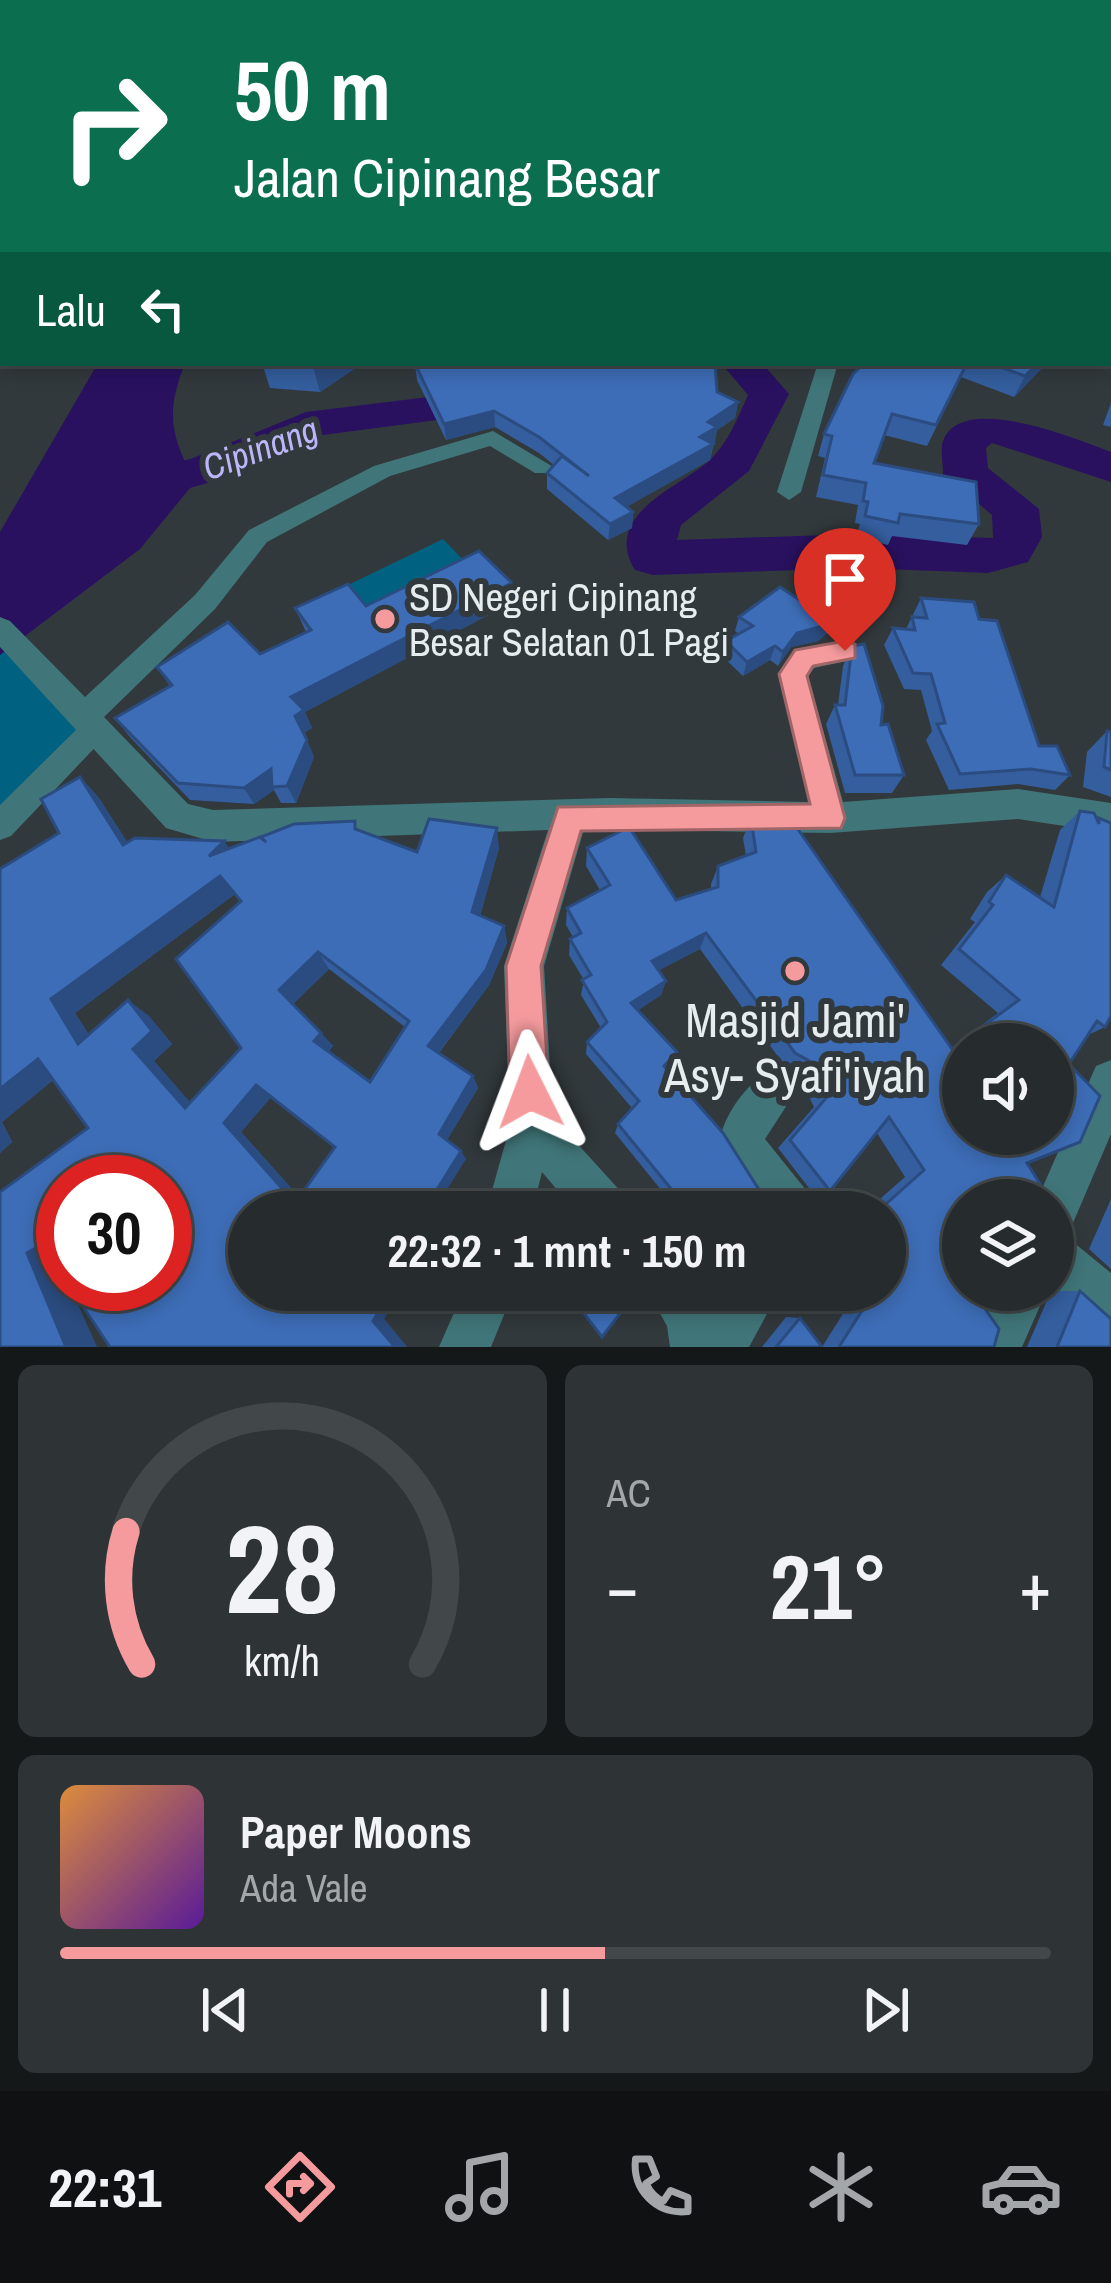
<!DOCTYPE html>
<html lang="id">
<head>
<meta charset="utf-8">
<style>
	:root { --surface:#262b2d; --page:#2e3335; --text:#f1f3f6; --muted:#a4a7aa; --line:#424749; --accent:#f59b9e }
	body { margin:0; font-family:"Archivo Narrow",sans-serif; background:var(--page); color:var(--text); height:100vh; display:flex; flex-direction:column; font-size:45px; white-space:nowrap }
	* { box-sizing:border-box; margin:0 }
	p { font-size:39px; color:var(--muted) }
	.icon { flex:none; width:66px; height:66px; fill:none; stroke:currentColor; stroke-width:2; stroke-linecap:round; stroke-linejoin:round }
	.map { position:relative; height:1347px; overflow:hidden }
	.side { display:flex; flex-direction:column; gap:18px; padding:18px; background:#151819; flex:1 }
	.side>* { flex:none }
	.hud { position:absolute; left:0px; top:0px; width:1113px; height:366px; box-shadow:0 6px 18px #0003,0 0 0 3px var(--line); background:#0b6e4f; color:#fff; overflow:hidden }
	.tools { position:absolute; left:942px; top:1023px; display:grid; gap:24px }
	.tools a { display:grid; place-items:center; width:132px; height:132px; border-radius:50%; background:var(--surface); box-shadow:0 6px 18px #0003,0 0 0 3px var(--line); font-size:60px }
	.speed { position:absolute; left:36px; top:1155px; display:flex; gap:24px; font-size:60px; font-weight:700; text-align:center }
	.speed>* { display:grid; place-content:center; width:156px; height:156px; border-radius:50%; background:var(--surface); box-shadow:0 6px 18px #0003,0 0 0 3px var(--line); line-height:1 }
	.speed .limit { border:18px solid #d22; background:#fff; color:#111 }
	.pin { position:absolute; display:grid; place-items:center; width:102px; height:102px; color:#fff; margin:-123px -51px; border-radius:50% 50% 50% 0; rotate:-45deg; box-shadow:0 0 12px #0007 }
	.pin .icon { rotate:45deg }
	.me { position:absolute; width:132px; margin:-66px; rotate:357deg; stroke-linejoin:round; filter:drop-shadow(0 0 9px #0008) }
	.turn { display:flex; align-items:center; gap:42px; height:252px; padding:0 36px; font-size:54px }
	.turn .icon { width:156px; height:156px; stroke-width:2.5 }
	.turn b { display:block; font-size:84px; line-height:102px }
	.then { display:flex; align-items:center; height:114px; padding:0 36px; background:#0003; gap:24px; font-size:45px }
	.big { font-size:90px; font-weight:800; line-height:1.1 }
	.side .tile { flex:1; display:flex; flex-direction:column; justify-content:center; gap:18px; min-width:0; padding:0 42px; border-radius:18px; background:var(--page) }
	.side .dial { align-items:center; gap:0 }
	.dial svg { height:312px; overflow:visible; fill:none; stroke:var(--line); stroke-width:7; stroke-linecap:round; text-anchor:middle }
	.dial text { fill:var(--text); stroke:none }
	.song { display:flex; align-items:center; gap:36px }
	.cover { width:144px; height:144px; border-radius:18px; background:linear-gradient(135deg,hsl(30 70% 55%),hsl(270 70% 35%)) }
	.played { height:12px; border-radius:6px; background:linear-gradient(90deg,var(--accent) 55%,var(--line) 55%) }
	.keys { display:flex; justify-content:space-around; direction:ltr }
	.heat { display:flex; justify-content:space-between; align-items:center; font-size:66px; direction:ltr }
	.side .tiles { flex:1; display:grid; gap:18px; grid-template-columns:1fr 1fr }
	.tile:last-child { grid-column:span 2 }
	.trip { position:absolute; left:228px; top:1191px; width:678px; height:120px; border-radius:60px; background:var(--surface); box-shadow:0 6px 18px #0003,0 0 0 3px var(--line); font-weight:800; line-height:120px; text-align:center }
	.tab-bar { display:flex; height:192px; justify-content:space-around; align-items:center; background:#0f1112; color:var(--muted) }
	.tab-bar .icon { width:84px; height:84px }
	.tab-bar .selected { color:var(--accent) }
	.tab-bar b { font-size:54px; color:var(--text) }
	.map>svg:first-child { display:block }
	.green { fill:#006181 }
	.water { fill:#291160 }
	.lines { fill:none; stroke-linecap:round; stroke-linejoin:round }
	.river { fill:#291160; fill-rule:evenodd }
	.pedestrian { fill:#407679; fill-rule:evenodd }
	.minor { fill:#407679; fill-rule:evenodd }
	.tertiary { fill:#407679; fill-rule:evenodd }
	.trunk { fill:#1fbfc6; fill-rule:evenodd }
	.motorway { fill:#10cbd2; fill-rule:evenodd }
	.wall { fill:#345e9d; fill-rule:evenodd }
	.shaded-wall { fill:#2b4c80 }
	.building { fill:#3d6db7; stroke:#2b4c80; stroke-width:3; fill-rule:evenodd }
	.route { fill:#f59b9e; stroke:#9f6567; stroke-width:3 }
	.poi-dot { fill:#f59b9e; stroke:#32393c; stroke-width:4.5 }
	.labels { text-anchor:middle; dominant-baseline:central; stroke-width:12; stroke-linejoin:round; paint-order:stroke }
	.far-water-label { font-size:36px; font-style:italic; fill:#bcb5f9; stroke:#32393c }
	.poi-label { font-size:39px; fill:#e7ecee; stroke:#32393c; text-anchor:start }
	.near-poi-label { font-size:48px; fill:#e7ecee; stroke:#32393c }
</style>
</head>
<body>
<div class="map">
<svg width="1111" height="1347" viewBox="0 0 1111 1347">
	<rect width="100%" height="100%" fill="#32393c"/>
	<g class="green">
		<polygon points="443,539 472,569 373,618 346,586"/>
		<polygon points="0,629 94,730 0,826"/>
	</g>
	<path class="water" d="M98,363H185C165,414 171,436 195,482L140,549L0,655V532Z"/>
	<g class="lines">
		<g class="river">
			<polygon points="540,363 583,363 537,407 315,436 225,478 116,509 100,504 93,494 100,484 193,458 306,412 511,387"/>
			<path d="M721,363H762L789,394L749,471L681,525L677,540L858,534L993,538L992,515L943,474C943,466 941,453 942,445C955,388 1079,440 1111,452V482L992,443L986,448L988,468L1039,509L1042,537L1028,562L988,573L858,568L653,575L635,570C601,514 679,488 710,460C728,443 738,417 748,395Z"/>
		</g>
		<polygon class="pedestrian" points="94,718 104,722 108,730 104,738 11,836 0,840 0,805 84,722"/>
		<g class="minor">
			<polygon points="818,363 838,363 801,492 789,500 777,492"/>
			<polygon points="493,431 555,468 551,473 535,473 490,446 390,476 267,542 215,609 104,717 188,804 213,810 609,798 809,802 778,674 795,650 845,640 860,651 855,659 814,668 808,676 843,802 1018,789 1111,803 1111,833 1018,819 830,833 584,829 544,966 553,1117 624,1195 630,1212 576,1212 542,1172 532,1212 486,1212 510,1126 504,966 548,830 213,842 166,828 0,647 0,617 10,621 85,697 195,595 249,530 374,466"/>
			<polygon points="1111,1060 1111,1134 1067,1237 1111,1273 1111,1331 1093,1324 1053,1287 1053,1200 1037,1200 1096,1066"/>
			<path d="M777,1067L792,1073L798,1088L765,1139L810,1195L816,1212H764L719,1145C722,1115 750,1078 777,1067Z"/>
			<polygon points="464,1290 514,1290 491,1347 439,1347"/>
			<polygon points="647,1290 702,1290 713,1311 727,1290 780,1290 749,1347 670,1347 667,1326"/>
			<polygon points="996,1290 1047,1290 1022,1347 970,1347"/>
		</g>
		<g class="tertiary">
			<rect x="1110" y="226" width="1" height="11"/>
			<rect x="1110" y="291" width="1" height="10"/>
		</g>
		<g class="trunk">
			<rect x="1110" y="253" width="1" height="12"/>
			<rect x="1110" y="283" width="1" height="12"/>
		</g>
		<g class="motorway">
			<rect x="1110" y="241" width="1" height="12"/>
			<rect x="1110" y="275" width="1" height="12"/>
			<rect x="1110" y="313" width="1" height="14"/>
		</g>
	</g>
	<g class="wall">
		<polygon points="262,363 363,363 320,392 270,388"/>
		<polygon points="864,363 1047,363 1014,397 961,377 927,446 884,435 874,463 979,524 967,545 892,536 888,545 856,537 860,524 855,523 858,505 816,497 825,458 818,456 824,434"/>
		<polygon points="415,364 717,392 738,402 735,418 717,430 710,460 626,507 633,512 632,528 608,540 547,489 547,473 554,465 539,453 495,427 446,440 417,380"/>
		<polygon points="1111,403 1111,427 1103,425"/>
		<polygon points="512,583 513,602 305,712 312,728 303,733 314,757 296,803 281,803 274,790 254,804 190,800 129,736 115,718 170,686 157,667 260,654 306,632 295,608 366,606"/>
		<polygon points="921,598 979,619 1039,746 1070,775 1055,790 1018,784 949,790 926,740 932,731 921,690 904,689 884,645 893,628 906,629"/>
		<polygon points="803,602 839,623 818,641 791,647 778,666 770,660 743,676 722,656 726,641 739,634 735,631 739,617"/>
		<polygon points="852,646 881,725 904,775 892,793 845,793 826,724 835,705 838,705 843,666"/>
		<polygon points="1107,731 1111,732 1111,797 1083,787 1087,752"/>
		<path d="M80,777L99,798L127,842L229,849L359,830L417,852L499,848L480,916L504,926L507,943L489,985L439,1053L473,1076L478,1088L447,1140L466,1159L249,1212L384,1319L407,1347H110L73,1291L0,1347L88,1128L53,1080L2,1122L12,1142L0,1153V869L59,833ZM235,894L241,901V1048L190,1103L154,1061L172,1044L148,1015L89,1035L75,1013ZM329,969L405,1027L370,1082L328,1052L333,1046L293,1004ZM271,1097L335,1147L299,1197L241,1132Z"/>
		<polygon points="1080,811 1097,820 1099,818 1111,823 1111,1020 1109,1019 1105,1027 1088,1035 1069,1064 1027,1163 986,1310 994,1347 762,1347 786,1317 800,1318 822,1347 858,1290 885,1290 885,1212 865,1212 905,1177 877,1133 830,1191 816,1197 778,1148 814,1107 796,1071 784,1065 700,949 659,970 666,981 661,995 638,1010 677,1052 666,1069 772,1210 792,1212 679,1212 615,1133 618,1124 632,1108 586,1054 587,1042 601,1028 581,995 584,980 569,955 570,939 573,937 566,925 567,908 600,890 586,866 587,848 676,900 711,889 711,884 718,866 746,856 743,838 751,819 951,1048 998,1013 941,965 975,922 970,919 987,892 1006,875 1040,897 1060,830"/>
		<polygon points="1111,1199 1111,1269 1089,1249"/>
		<polygon points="1051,1291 1080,1291 1111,1347 1027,1347"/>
	</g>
	<g class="shaded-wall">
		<polygon points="3,267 3,337 0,340 0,269"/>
		<polygon points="312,363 363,363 320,392"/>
		<polygon points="1038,363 1047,363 1014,397 1025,376"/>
		<polygon points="738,402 735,418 717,430 715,443 702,451 713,444 710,460 614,514 615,498 700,437 708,422"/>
		<polygon points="494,411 495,427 446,440 444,424"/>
		<polygon points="633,512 632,528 608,540 610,524"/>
		<polygon points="512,583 513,602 305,712 312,728 303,734 295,716 291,697"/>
		<polygon points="845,608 839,623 818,641 791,647 778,666 783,652 797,633"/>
		<polygon points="775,646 770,660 743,676 747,662"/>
		<polygon points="307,740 314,757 296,803 287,786"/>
		<polygon points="271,769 274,790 254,804 244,788"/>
		<polygon points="80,777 99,798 141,864 123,845"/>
		<polygon points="497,828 499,848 476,930 472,912"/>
		<polygon points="224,841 238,860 209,856"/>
		<polygon points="220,876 235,894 75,1013 102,1057 78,1044 51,999"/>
		<polygon points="504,926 507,943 489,985 434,1059 428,1046"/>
		<polygon points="706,933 700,949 648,976 652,961"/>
		<polygon points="318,952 329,969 292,1005 279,990"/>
		<polygon points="666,981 661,995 628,1017 631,1003"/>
		<polygon points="128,1000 148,1015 172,1044 154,1061 204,1118 185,1108 133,1049"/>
		<polygon points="321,1033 333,1046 326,1054 314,1041"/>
		<polygon points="38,1059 64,1071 2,1122 12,1142 0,1153 0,1089"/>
		<polygon points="473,1076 478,1088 446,1142 439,1134"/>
		<polygon points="256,1085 272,1096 241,1132 309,1208 295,1203 224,1123"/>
		<polygon points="461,1151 466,1159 433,1212 423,1212"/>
		<polygon points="41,1245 63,1269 63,1284 69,1284 97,1347 66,1347 27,1253"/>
		<polygon points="392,1290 402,1290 384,1319 407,1347 395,1347 373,1321"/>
	</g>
	<g class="building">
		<polygon points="3,215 3,267 0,269 0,216"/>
		<polygon points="421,363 715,363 717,392 738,402 708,422 717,427 700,437 713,444 615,498 633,512 610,524 547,473 562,456 589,476 539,437 494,411 444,424 415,364"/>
		<polygon points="864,363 967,363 936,425 892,414 874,463 976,482 979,524 900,514 898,523 865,516 868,502 863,501 866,483 823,475 832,436 824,434 853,374"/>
		<polygon points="989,363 1038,363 1025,376"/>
		<polygon points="479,551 512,583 291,697 304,710 295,716 307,740 287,786 272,787 271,769 244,788 178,783 115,718 172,685 157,667 228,622 260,654 311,630 295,608 348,584 366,606"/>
		<polygon points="780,587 803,602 845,608 823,626 797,633 783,652 775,646 747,662 726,641 753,626 739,617"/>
		<polygon points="921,598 974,602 979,619 997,621 1039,746 1057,746 1070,775 1031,769 960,774 937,724 945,723 931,674 913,673 893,628 915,630 912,617 927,618"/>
		<polygon points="864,644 883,706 881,725 888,724 904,775 855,775 835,705 845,705 852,646"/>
		<polygon points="1107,731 1111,732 1111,770 1104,767"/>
		<path d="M80,777L123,845L135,838L224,841L209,856L260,837L266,842L261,837L294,824L355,821V829L417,852L429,819L497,828L472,912L504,926L486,970L428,1046L473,1076L439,1134L461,1151L423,1212H249V1290H392L373,1321L395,1347H110L68,1284H165V1182H63V1277L41,1245L27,1253L66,1347H0V1192L88,1128L38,1059L0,1089V869L59,833L41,799ZM220,876L241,901L176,959L241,1048L185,1108L133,1049L152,1031L128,1000L78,1044L51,999ZM318,952L409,1021L370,1082L314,1041L321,1033L279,990ZM256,1085L335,1147L295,1203L224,1123Z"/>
		<path d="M1080,811L1094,813L1099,824V818L1111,823V1016L1105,1027L1097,1021L1069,1064L1100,1096L1080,1142L1027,1163L1050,1200H963V1290H1011L986,1310L999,1329L994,1347H839L875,1290H885V1212H877L924,1170L889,1117L830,1191L790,1140L827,1097L808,1060L795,1053L706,933L652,961L666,981L631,1003L677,1052L664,1066L723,1133L772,1210L792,1212H690L618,1124L639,1101L587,1042L607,1022L582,980L591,975L570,939L581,933L567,908L610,885L587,848L629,827L676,900L718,887V866L756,852L751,819L790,818L952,1049L1019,1000L959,949L993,905L989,902L1006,875L1054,907ZM963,1044H1053V1134H963Z"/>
		<polygon points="1053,1205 1065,1224 1053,1231"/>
		<polygon points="566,1290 638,1290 602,1337"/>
		<polygon points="1080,1291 1111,1319 1111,1347 1057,1347"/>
		<polygon points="800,1318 822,1347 776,1347"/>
	</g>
	<linearGradient id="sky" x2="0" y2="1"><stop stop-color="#1c1f21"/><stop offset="0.42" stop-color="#495461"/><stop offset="1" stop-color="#495461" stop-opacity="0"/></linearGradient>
	<rect width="1111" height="326" fill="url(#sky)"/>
	<polygon class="route" points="845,641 855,644 855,658 813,666 807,676 845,818 841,828 581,831 541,966 549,1092 544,1106 530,1112 516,1106 510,1092 506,966 558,807 810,804 779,674 795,650"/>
	<g class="poi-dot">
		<circle cx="385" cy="619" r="12"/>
		<circle cx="795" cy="971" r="12"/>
	</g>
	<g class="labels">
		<g class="far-water-label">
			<text transform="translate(260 448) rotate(-20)">Cipinang</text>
		</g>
		<g class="poi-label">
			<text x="409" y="597">SD Negeri Cipinang<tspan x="409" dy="45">Besar Selatan 01 Pagi</tspan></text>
		</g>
		<g class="near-poi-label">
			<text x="795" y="1019">Masjid Jami'<tspan x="795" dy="55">Asy- Syafi'iyah</tspan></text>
		</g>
	</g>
</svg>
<div class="tools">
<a><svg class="icon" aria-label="sound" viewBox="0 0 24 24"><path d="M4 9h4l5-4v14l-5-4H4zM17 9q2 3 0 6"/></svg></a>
<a><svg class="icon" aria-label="layers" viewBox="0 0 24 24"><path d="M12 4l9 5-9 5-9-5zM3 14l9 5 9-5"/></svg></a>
</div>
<div class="speed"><div class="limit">30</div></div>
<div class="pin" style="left:845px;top:651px;background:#d93025"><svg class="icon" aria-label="arrive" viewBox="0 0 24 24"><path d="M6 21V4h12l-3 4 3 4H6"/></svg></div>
<svg class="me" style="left:530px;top:1092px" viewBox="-20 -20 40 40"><path d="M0-17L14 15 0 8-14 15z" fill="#f59b9e" stroke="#fff" stroke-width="4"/></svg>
<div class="trip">22:32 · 1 mnt · 150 m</div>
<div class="hud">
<div class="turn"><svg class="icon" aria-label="right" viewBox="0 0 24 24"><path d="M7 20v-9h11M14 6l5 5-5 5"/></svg><div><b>50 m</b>Jalan Cipinang Besar</div></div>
<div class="then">Lalu<svg class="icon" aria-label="left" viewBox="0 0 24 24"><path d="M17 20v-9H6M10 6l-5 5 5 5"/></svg></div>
</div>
</div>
<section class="side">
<div class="tiles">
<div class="tile dial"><svg viewBox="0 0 100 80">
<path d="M14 69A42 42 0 1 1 86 69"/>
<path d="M14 69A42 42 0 0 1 10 35" stroke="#f59b9e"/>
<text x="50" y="56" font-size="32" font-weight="700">28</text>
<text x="50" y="72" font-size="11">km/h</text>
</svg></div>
<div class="tile"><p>AC</p>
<div class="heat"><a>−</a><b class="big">21°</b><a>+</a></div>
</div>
<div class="tile">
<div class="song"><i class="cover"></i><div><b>Paper Moons</b><p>Ada Vale</p></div></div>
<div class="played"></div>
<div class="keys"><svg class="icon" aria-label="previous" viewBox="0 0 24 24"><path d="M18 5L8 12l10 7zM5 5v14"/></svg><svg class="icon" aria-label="pause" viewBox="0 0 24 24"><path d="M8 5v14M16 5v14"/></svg><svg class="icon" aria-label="next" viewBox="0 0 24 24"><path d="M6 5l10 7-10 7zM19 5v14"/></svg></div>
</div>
</div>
</section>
<nav class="tab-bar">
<b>22:31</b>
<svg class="icon selected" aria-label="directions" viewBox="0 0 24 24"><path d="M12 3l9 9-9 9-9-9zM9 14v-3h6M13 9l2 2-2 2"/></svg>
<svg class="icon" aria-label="music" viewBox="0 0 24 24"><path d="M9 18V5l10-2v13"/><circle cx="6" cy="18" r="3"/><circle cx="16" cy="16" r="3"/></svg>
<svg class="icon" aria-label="phone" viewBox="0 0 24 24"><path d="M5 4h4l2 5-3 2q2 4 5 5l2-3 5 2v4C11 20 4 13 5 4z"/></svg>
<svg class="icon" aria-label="climate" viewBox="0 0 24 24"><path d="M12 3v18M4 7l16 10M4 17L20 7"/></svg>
<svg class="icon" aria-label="car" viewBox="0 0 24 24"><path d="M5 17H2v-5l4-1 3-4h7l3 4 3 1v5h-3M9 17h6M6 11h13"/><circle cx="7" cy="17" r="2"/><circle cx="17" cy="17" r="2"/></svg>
</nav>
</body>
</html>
